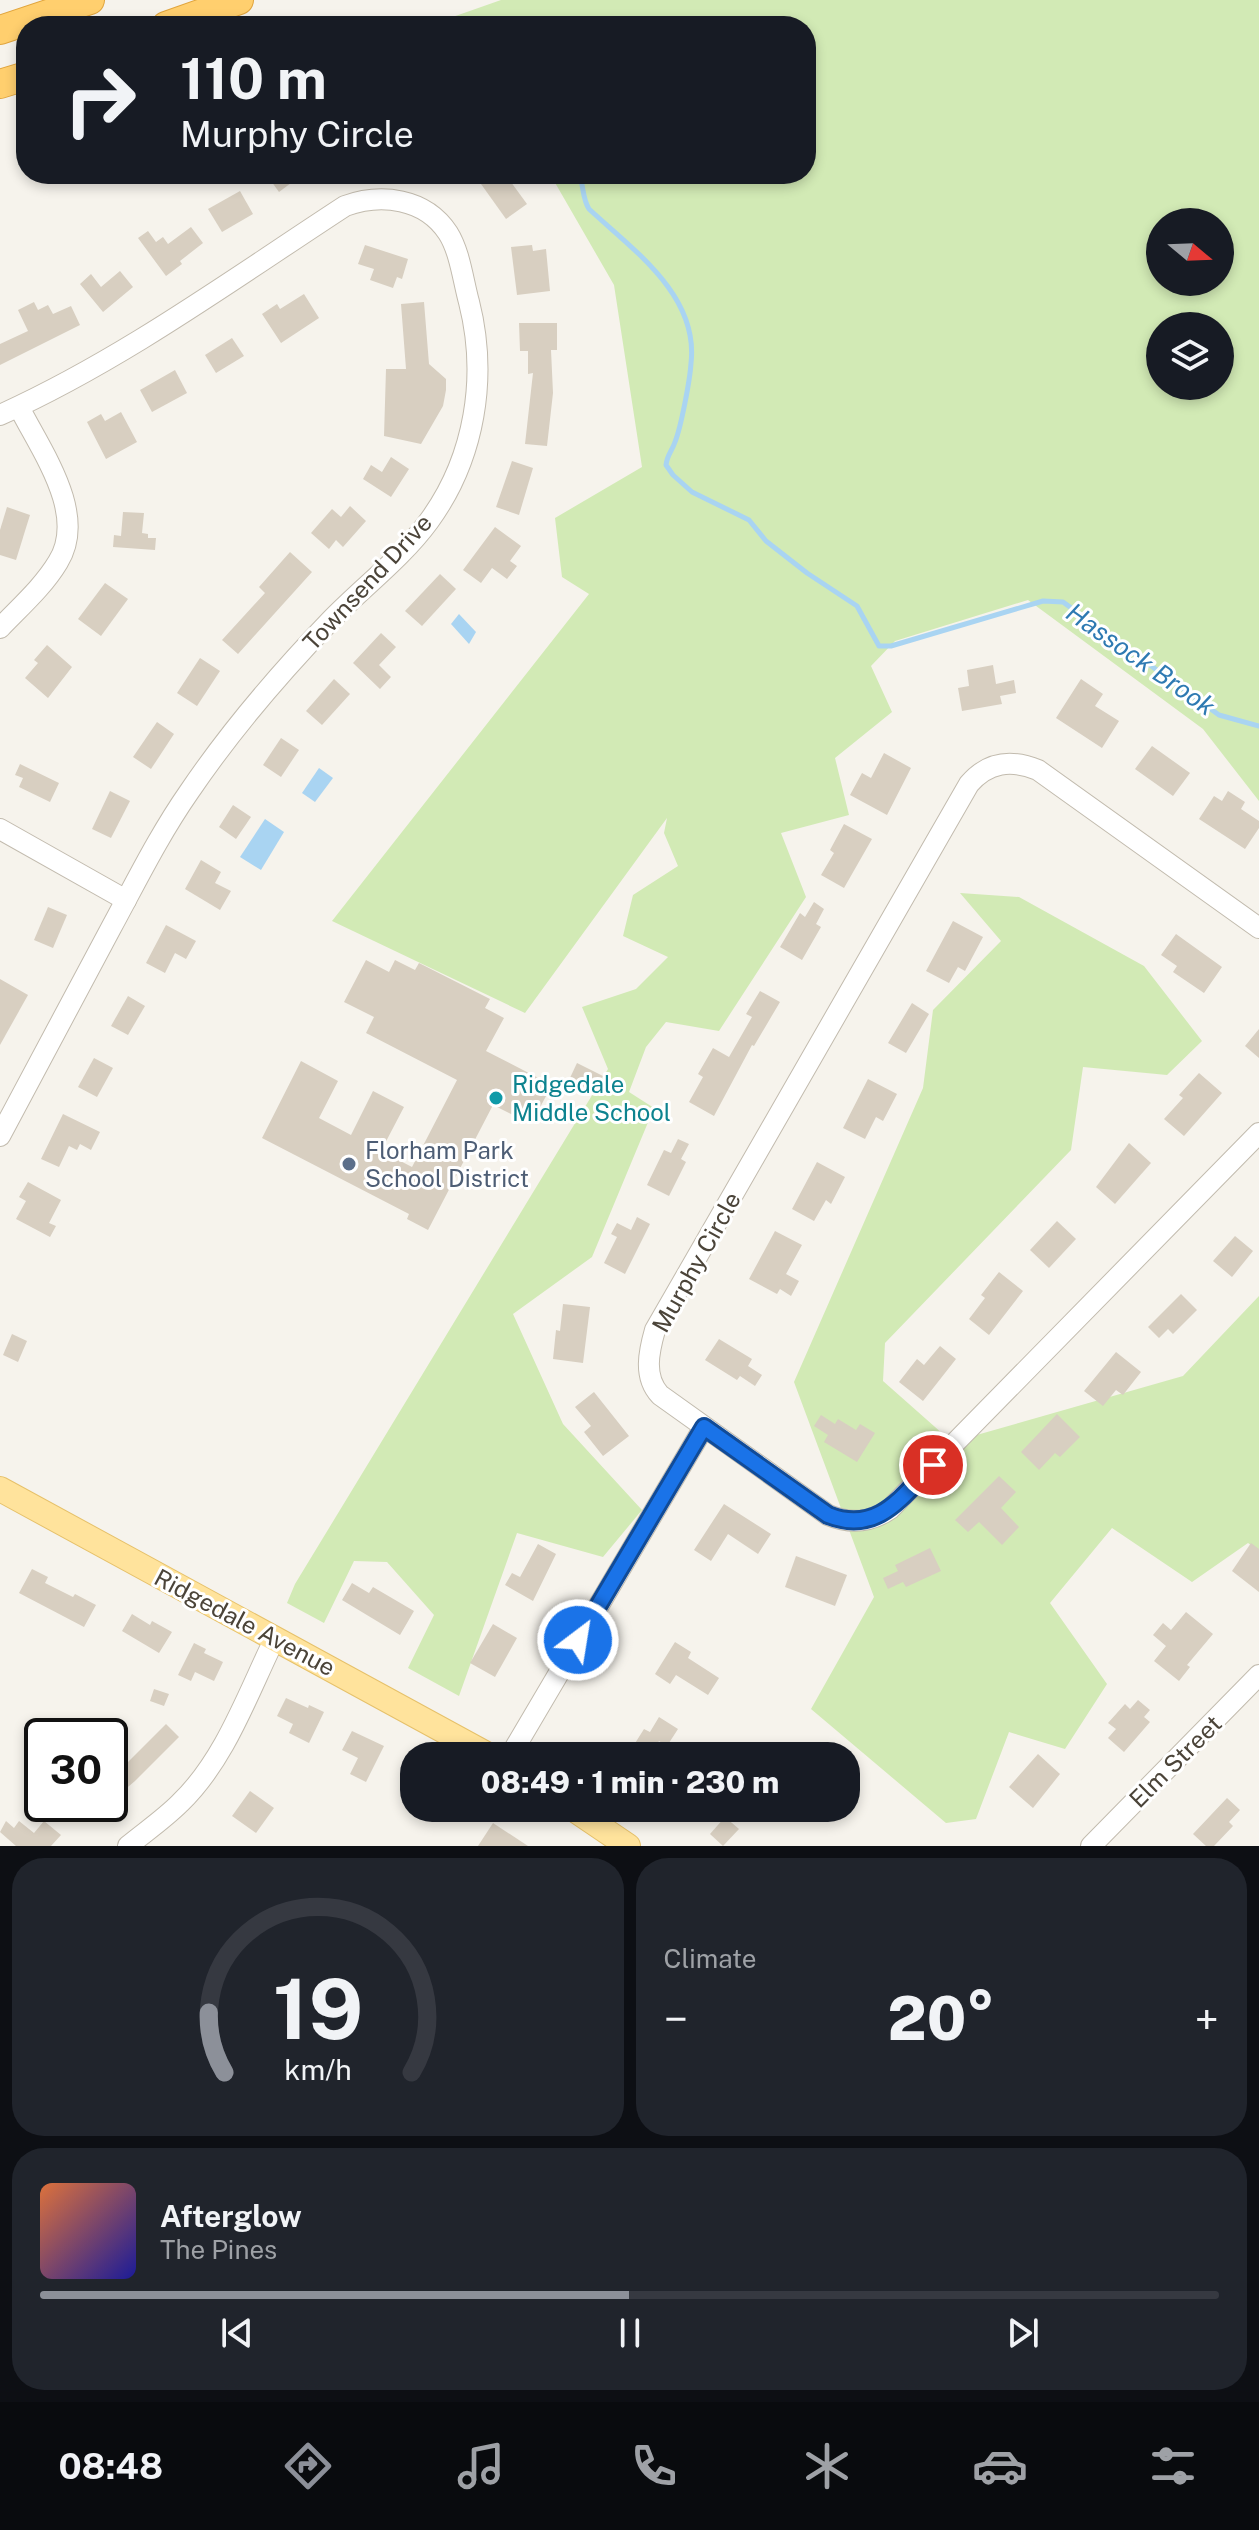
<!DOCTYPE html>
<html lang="en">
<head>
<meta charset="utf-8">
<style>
	:root { --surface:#171b24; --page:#20242c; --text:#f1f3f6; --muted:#9ea1a6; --line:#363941; --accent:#8c9099 }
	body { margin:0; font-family:"Public Sans",sans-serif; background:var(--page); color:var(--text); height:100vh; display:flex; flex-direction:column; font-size:30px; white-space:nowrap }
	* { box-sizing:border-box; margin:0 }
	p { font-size:26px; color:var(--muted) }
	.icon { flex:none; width:44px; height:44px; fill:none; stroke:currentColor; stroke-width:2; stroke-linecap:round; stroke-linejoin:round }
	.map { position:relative; height:1846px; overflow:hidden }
	.sheet { display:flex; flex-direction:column; gap:12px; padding:12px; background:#0d0f14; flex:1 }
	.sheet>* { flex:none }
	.banner { position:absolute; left:16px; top:16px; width:800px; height:168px; border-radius:32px; box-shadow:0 4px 12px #0003; background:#171b24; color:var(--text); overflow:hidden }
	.needle { width:52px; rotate:109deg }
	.buttons { position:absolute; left:1146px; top:208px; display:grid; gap:16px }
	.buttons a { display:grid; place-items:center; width:88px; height:88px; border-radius:50%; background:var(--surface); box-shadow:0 4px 12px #0003; font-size:40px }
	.speed { position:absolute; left:24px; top:1718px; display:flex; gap:16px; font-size:40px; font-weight:700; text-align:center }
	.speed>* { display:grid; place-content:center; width:104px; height:104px; border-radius:50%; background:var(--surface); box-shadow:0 4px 12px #0003; line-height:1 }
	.speed .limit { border:4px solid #111; border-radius:12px; background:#fff; color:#111 }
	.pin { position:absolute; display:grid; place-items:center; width:68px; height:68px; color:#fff; margin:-34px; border:4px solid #fff; border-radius:50%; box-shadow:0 2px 8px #0007 }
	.me { position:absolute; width:88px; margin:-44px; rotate:31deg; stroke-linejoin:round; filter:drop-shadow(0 0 6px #0008) }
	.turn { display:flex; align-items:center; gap:28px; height:168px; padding:0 32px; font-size:36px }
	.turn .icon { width:104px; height:104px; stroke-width:2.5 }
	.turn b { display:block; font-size:56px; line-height:68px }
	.big { font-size:60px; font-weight:800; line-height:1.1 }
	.sheet .card { flex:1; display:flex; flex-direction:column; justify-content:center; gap:12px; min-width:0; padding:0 28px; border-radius:32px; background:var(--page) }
	.sheet .dial { align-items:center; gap:0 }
	.dial svg { height:208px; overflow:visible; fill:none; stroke:var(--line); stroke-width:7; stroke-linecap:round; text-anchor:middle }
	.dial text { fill:var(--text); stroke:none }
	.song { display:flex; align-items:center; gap:24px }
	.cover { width:96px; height:96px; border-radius:12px; background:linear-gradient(135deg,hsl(20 70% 55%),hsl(240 70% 35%)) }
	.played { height:8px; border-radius:4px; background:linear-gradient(90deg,var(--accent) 50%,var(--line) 50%) }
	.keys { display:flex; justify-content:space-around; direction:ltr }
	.heat { display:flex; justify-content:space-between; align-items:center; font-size:44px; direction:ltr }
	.sheet .tiles { flex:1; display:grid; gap:12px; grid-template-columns:1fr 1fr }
	.card:last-child { grid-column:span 2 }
	.trip { position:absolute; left:400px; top:1742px; width:460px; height:80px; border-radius:32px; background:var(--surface); box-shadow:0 4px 12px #0003; font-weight:800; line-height:80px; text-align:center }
	.tab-bar { display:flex; height:128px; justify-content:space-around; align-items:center; background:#090b0e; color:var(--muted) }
	.tab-bar .icon { width:56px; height:56px }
	.tab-bar .current { color:var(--accent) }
	.tab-bar b { font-size:36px; color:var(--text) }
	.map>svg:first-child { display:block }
	.green { fill:#d2eab5; fill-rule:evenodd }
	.water { fill:#a9d4f2 }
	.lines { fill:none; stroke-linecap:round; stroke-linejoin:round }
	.stream { stroke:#a9d4f2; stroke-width:5 }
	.building { fill:#d8cfc1 }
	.minor-casing { stroke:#c2bbae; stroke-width:22 }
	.major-casing { stroke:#e6c16a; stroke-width:26 }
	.highway-casing { stroke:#e0a43c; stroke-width:30 }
	.minor { stroke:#fff; stroke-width:20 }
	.major { stroke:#ffe39c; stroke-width:24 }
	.highway { stroke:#ffcf6e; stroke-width:28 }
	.route-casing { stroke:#114b97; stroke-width:20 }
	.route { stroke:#1a73e8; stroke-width:14 }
	.culture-dot { fill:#0f9aa8; stroke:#fff; stroke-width:3 }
	.service-dot { fill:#5c6f8a; stroke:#fff; stroke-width:3 }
	.labels { text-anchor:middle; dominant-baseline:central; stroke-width:6; stroke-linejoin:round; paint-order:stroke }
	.street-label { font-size:24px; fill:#4b4439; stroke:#fff }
	.culture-label { font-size:24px; fill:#0d838f; stroke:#fff; text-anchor:start }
	.service-label { font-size:24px; fill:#4e5e75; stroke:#fff; text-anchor:start }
	.water-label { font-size:26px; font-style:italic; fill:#2e7ab2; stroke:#fff }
</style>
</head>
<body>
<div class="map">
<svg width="1259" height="1846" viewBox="0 0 1259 1846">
	<rect width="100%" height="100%" fill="#f6f3ec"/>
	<g class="green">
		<path d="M501,0H1259V801L1203,729L1028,600L895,641L871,666L892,712L835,758L849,815L781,833L806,897L719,1031L666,1022L646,1047L629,1092L654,1108L592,1257L513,1314L563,1424L642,1510L603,1557L517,1533L459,1696L408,1668L434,1615L387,1562L354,1561L324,1623L287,1603L295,1584L608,1069L582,1007L636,989L668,957L623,936L633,895L678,866L664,833L667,818L525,1013L332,921L589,594L562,577L555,518L642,467L614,285L550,174H806V26H427ZM1160,222H1220V282H1160ZM1160,326H1220V386H1160Z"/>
		<polygon points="960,893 1019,897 1144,966 1202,1041 1167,1075 1083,1067 1071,1150 885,1343 883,1381 952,1442 1183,1376 1259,1296 1259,1551 1248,1543 1192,1582 1112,1528 1050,1603 1107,1684 1065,1749 1009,1732 976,1819 946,1823 811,1709 874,1597 794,1382 923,1088 933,1010 1001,941"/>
	</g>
	<g class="water">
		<polygon points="459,614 476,632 469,644 451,624"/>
		<polygon points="319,768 333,778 315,802 302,793"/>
		<polygon points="265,819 284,832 261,870 240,857"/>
	</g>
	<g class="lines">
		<path class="stream" d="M579,174C584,186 582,198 589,209C632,249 699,295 691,363C690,380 681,427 675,442C672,451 667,455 666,465L673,475L692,492L749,520L766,541L807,573L857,606L879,646H891L1043,601L1063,602L1219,715L1259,726"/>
	</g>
	<g class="building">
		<polygon points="266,174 303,174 279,192"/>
		<polygon points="495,174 505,174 527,204 506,219 481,184"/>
		<polygon points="240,191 253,214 222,232 208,209"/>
		<polygon points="191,227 203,243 180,261 182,264 166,276 138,238 148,231 156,242 163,237 168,244"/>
		<polygon points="365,245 408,259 402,279 397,277 393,288 370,280 374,269 358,264"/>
		<polygon points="532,245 533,251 546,249 550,291 517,295 511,247"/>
		<polygon points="120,271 133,287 103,312 80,284 91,274 101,287"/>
		<polygon points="304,294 319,318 281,343 262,314 277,304 280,309"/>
		<polygon points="34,302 38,310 48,305 53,314 71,306 80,325 0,365 0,344 28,331 18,310"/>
		<polygon points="424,302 429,364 446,379 446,390 443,406 421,444 384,436 386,369 406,369 401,304"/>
		<polygon points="519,323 557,323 557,350 551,350 553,393 547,446 525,444 533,373 528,374 528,351 520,351"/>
		<polygon points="232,338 244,356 216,373 205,355"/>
		<polygon points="175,370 187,393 152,412 140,390"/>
		<polygon points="121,412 137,442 106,459 87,422 101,414 105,421"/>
		<polygon points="391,457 409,469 391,497 363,479 371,465 382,472"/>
		<polygon points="512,461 533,468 519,515 496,507"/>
		<polygon points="350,506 366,521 343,547 336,540 329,549 311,533 332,509 341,517"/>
		<polygon points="7,507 30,515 16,560 0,555 0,530"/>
		<polygon points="123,512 144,513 142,533 148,534 148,538 156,538 155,550 113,547 114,535 121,536"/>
		<polygon points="495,527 521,546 510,561 517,566 507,579 492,568 481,583 463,570"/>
		<polygon points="290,552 312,572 238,654 222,640 265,593 259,587"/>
		<polygon points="440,574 456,589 422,626 405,611"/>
		<polygon points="105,583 128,599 101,636 78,619"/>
		<polygon points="381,633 396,647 379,665 391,677 380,689 353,663"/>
		<polygon points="47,645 72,667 48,698 25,678 38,663 34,660"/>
		<polygon points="200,658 220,671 197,706 177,693"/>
		<polygon points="993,665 996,684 1014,680 1016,693 1000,696 1002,704 962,711 958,688 969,686 967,670"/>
		<polygon points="334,679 350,694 322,725 306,711"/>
		<polygon points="1081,679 1103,694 1095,706 1119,721 1102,748 1056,718"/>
		<polygon points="157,722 174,734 151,769 133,757"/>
		<polygon points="281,738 299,750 281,777 263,765"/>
		<polygon points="1152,746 1190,773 1173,796 1135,769"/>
		<polygon points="884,753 911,768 887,815 850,795 862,773 871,778"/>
		<polygon points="20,764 59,783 50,802 19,787 23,778 15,775"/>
		<polygon points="110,791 130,801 111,838 92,829"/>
		<polygon points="1228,791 1245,802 1241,809 1259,821 1259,828 1245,849 1199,819 1214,796 1222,801"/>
		<polygon points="233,805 251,817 236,839 219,827"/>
		<polygon points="844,824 872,839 844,888 821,875 834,853 830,850"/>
		<polygon points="201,860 221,872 215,883 231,891 220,910 185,889"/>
		<polygon points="814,902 824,909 816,924 821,927 802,960 780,947 800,913 805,917"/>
		<polygon points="48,907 67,915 53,948 34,940"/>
		<polygon points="953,921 983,937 965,971 958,967 949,983 926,971"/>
		<polygon points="166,925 196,941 186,959 175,953 165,973 146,963"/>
		<polygon points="1176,934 1222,967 1204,993 1173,972 1177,966 1161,955"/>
		<polygon points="366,960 389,972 395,960 415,970 419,963 490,999 485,1008 504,1018 486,1051 552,1085 531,1124 493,1105 428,1230 407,1219 409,1214 262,1138 301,1061 338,1081 319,1118 351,1135 373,1091 404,1107 381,1151 412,1167 457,1080 366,1033 374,1017 344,1002"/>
		<polygon points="0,979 28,995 0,1045"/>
		<polygon points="760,991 780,1002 754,1046 752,1045 714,1116 689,1102 703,1077 698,1074 713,1048 729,1057 752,1017 746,1014"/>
		<polygon points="128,996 145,1006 128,1035 111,1026"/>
		<polygon points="912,1003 929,1014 906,1053 888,1043"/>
		<polygon points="1259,1029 1259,1058 1245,1046"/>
		<polygon points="94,1058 113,1068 97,1097 78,1087"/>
		<polygon points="577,1063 603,1076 595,1092 569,1080"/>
		<polygon points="1199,1073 1222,1093 1184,1136 1164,1119 1183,1098 1179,1095"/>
		<polygon points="868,1079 897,1094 883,1121 876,1117 865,1139 843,1128"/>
		<polygon points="63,1114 100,1132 91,1150 80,1144 77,1150 69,1146 59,1167 41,1159"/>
		<polygon points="678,1139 689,1144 681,1159 686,1162 669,1196 647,1185 664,1150 671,1153"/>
		<polygon points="1129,1143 1151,1163 1115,1204 1096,1187"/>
		<polygon points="817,1162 845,1177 831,1204 826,1200 814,1221 792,1209"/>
		<polygon points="28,1182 61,1200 49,1223 56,1226 50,1237 16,1219 26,1201 19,1197"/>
		<polygon points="637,1217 650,1224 625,1274 604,1263 617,1237 611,1234 617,1223 631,1230"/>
		<polygon points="1057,1221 1076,1239 1049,1268 1030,1250"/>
		<polygon points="775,1231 802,1245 786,1274 799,1281 791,1296 780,1289 777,1294 749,1279"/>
		<polygon points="1235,1236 1253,1251 1232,1277 1213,1261"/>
		<polygon points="999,1272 1023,1291 989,1335 969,1319 985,1298 981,1295"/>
		<polygon points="1181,1294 1197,1310 1173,1334 1168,1329 1159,1338 1148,1327"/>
		<polygon points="563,1304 590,1307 583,1363 553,1359 556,1330 560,1331"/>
		<polygon points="12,1334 27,1341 18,1362 3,1355"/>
		<polygon points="719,1339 752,1359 748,1366 762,1375 755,1386 740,1376 737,1380 705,1360"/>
		<polygon points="940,1346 956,1359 923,1401 899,1382 917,1359 924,1365"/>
		<polygon points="1116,1352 1141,1372 1123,1395 1116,1390 1103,1406 1084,1391"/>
		<polygon points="594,1392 629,1436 603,1456 584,1432 591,1426 575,1407"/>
		<polygon points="1057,1414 1080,1437 1060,1457 1055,1453 1039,1470 1021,1452"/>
		<polygon points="821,1415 835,1424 838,1419 856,1430 860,1424 875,1433 857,1462 824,1442 828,1435 814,1426"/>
		<polygon points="999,1476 1016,1492 1001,1508 1019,1527 1002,1545 979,1522 968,1532 955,1520"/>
		<polygon points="724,1504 771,1534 758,1554 728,1534 711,1561 694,1550"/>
		<polygon points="1251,1543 1259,1549 1259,1592 1232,1571"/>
		<polygon points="538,1544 556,1554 533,1601 505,1585 512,1573 520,1577"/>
		<polygon points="930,1548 941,1571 906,1587 903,1582 888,1589 883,1578 898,1571 895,1565"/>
		<polygon points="796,1556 847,1575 835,1606 785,1587"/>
		<polygon points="32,1569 48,1577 45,1583 73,1597 75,1594 96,1605 84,1627 19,1593"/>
		<polygon points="352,1583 369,1593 373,1587 414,1611 400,1635 342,1600"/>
		<polygon points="1186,1612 1213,1634 1187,1665 1190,1667 1179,1681 1154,1661 1166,1646 1153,1635 1163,1623 1171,1630"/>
		<polygon points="132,1614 150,1625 152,1621 172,1632 159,1653 122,1631"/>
		<polygon points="493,1624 517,1638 495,1677 470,1663"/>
		<polygon points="675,1642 691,1652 688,1658 719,1678 708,1695 676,1675 670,1684 655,1674"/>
		<polygon points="194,1643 206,1649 204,1653 223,1662 214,1681 195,1672 191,1681 178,1675"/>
		<polygon points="154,1689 169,1694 164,1706 150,1701"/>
		<polygon points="286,1698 308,1708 309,1705 324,1712 309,1743 289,1733 293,1724 277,1716"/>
		<polygon points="1138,1700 1150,1710 1144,1717 1150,1722 1124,1752 1108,1738 1116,1729 1108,1723 1125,1704 1130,1709"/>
		<polygon points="659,1717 678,1729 667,1746 659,1741 650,1756 627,1756 644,1729 650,1732"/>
		<polygon points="166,1724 179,1737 135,1781 110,1802 110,1780"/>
		<polygon points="352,1731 384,1746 366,1782 350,1774 358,1758 342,1750"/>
		<polygon points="1038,1754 1060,1774 1033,1808 1009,1787"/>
		<polygon points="250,1791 274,1808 256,1833 232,1816"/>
		<polygon points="1227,1798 1240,1810 1229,1822 1233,1826 1214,1846 1206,1846 1193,1834"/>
		<polygon points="71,1804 107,1804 86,1822"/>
		<polygon points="725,1817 739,1829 723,1846 710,1834"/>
		<polygon points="6,1821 14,1828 19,1821 34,1833 44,1821 61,1835 51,1846 16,1846 0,1832"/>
		<polygon points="493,1823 528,1846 478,1846"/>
	</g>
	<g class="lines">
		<defs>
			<g id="minor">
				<path d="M0,415C122,360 233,279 345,206C381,193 425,198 448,233C460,252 463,280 469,302C488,377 475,458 429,521C402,558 363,587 331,620C280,673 231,730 189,792C159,835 136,882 111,928C74,998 37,1067 0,1136"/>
				<path d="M0,628C20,607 43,587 58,562C88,514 41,451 19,407"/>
				<polyline points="0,829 126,900"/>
				<path d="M1259,928L1038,770C1011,759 988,762 969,784L655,1330C649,1351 643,1377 660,1395L828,1515C850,1524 870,1523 890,1509L1259,1133"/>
				<polyline points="510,1756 704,1427"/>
				<path d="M128,1846C145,1832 164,1819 180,1803C225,1760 248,1693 275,1638"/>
				<polyline points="1091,1846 1259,1675"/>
			</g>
			<g id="major">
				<polyline points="0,1489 490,1756"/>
				<polyline points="572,1808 628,1846"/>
			</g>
			<g id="highway">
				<polyline points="166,26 239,0"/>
				<polyline points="0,30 90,0"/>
				<polyline points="0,84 26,76"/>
			</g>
		</defs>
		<use href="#minor" class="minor-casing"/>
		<use href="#major" class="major-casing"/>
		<use href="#highway" class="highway-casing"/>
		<use href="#minor" class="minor"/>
		<use href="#major" class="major"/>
		<use href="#highway" class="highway"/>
	</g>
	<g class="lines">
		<defs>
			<path id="route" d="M578,1640L704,1427L828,1515C878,1535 902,1496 933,1465"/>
		</defs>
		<use href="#route" class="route-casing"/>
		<use href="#route" class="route"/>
	</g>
	<circle class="culture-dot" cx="496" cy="1098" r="8"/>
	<circle class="service-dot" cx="349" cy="1164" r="8"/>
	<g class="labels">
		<g class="street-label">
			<text transform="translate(367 582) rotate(-47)">Townsend Drive</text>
			<text transform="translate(696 1262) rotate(-61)">Murphy Circle</text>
			<text transform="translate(245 1622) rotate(28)">Ridgedale Avenue</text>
			<text transform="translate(1175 1761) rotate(-45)">Elm Street</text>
		</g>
		<g class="culture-label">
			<text x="512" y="1084">Ridgedale<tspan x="512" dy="28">Middle School</tspan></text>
		</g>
		<g class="service-label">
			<text x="365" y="1150">Florham Park<tspan x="365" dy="28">School District</tspan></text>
		</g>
		<g class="water-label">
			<text transform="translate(1141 659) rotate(35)">Hassock Brook</text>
		</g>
	</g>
</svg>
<div class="buttons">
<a><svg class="needle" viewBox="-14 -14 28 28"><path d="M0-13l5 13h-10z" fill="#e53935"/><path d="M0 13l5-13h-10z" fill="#9ea1a6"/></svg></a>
<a><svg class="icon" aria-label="layers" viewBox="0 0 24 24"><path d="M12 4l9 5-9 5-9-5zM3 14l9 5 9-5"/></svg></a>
</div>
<div class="speed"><div class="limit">30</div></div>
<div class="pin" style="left:933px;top:1465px;background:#d93025"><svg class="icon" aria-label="arrive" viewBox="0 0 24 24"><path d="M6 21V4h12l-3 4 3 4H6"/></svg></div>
<svg class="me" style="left:578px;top:1640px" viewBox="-20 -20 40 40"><circle r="17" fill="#1a73e8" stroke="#fff" stroke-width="3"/><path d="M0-11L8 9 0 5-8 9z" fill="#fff"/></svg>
<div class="trip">08:49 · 1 min · 230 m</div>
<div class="banner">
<div class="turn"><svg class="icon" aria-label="right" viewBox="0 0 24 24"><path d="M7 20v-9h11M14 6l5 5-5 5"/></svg><div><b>110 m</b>Murphy Circle</div></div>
</div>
</div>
<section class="sheet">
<div class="tiles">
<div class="card dial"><svg viewBox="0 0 100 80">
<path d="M14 69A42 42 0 1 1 86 69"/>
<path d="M14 69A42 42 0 0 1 8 46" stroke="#8c9099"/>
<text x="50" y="56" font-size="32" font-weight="700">19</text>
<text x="50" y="72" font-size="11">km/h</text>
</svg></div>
<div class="card"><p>Climate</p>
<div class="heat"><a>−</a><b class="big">20°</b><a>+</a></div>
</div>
<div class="card">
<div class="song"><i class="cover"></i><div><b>Afterglow</b><p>The Pines</p></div></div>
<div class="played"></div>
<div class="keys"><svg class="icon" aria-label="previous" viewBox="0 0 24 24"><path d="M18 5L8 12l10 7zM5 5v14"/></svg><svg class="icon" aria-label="pause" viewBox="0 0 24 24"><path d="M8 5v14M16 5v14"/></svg><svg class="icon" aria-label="next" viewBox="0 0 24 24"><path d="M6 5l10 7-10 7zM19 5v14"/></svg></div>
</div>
</div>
</section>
<nav class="tab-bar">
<b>08:48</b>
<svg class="icon current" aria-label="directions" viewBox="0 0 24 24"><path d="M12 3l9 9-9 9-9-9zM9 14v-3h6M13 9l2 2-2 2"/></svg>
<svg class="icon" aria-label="music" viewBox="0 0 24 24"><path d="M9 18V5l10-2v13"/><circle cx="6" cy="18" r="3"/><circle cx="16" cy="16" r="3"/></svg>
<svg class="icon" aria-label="phone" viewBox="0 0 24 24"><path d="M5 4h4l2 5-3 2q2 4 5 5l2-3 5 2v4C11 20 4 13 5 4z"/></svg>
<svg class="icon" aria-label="climate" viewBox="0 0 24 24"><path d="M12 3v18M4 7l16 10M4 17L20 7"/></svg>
<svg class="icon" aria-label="car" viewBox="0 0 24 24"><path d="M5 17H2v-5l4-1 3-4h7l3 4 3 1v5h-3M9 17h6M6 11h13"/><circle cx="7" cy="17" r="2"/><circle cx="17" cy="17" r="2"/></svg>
<svg class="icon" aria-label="filters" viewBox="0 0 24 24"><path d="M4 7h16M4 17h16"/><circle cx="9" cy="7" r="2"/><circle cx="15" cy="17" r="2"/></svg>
</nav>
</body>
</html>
